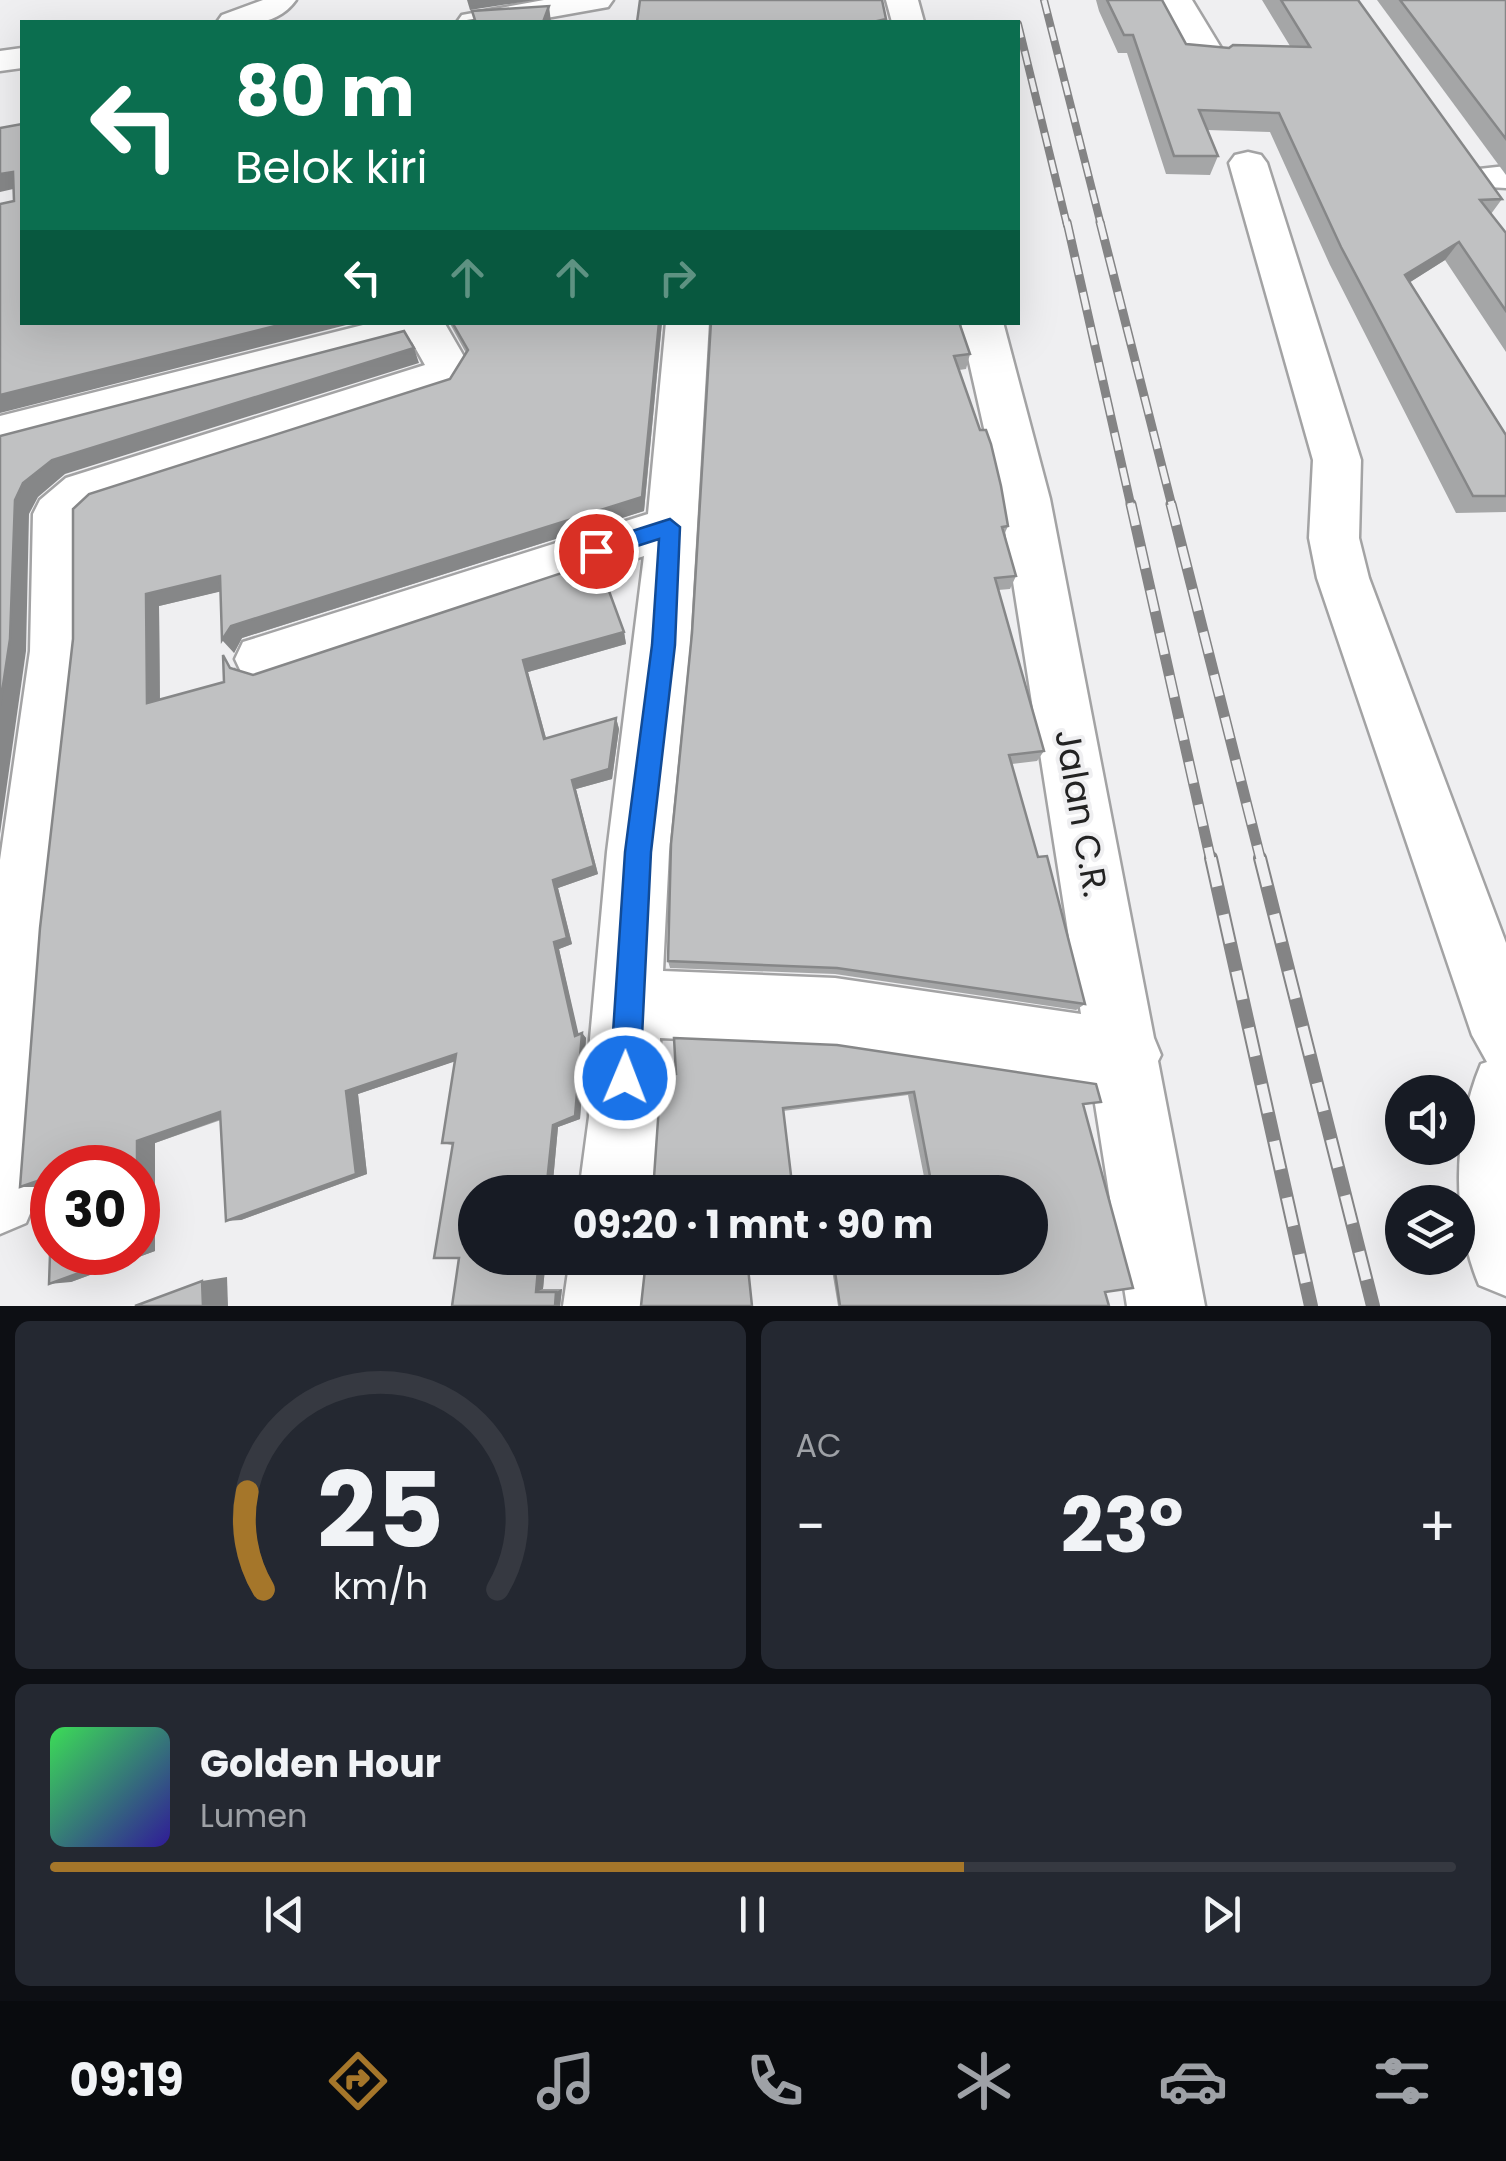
<!DOCTYPE html>
<html lang="id">
<head>
<meta charset="utf-8">
<style>
	:root { --surface:#171b24; --page:#242831; --text:#f1f3f6; --muted:#9ea1a6; --line:#363941; --accent:#a5762a }
	body { margin:0; font-family:Poppins,sans-serif; background:var(--page); color:var(--text); height:100vh; display:flex; flex-direction:column; font-size:38px; white-space:nowrap }
	* { box-sizing:border-box; margin:0 }
	p { font-size:32px; color:var(--muted) }
	.icon { flex:none; width:55px; height:55px; fill:none; stroke:currentColor; stroke-width:2; stroke-linecap:round; stroke-linejoin:round }
	.map { position:relative; height:1306px; overflow:hidden }
	.details { display:flex; flex-direction:column; gap:15px; padding:15px; background:#0d0f14; flex:1 }
	.details>* { flex:none }
	.hud { position:absolute; left:20px; top:20px; width:1000px; height:305px; border-radius:0px; box-shadow:0 10px 40px #0002; background:#0b6e4f; color:#fff; overflow:hidden }
	.controls { position:absolute; left:1385px; top:1075px; display:grid; gap:20px }
	.controls a { display:grid; place-items:center; width:90px; height:90px; border-radius:50%; background:var(--surface); box-shadow:0 10px 40px #0002; font-size:50px }
	.speed { position:absolute; left:30px; top:1145px; display:flex; gap:20px; font-size:50px; font-weight:700; text-align:center }
	.speed>* { display:grid; place-content:center; width:130px; height:130px; border-radius:50%; background:var(--surface); box-shadow:0 10px 40px #0002; line-height:1 }
	.speed .limit { border:15px solid #d22; background:#fff; color:#111 }
	.pin { position:absolute; display:grid; place-items:center; width:85px; height:85px; color:#fff; margin:-42px; border:5px solid #fff; border-radius:50%; box-shadow:0 2px 10px #0007 }
	.me { position:absolute; width:110px; margin:-55px; rotate:1deg; stroke-linejoin:round; filter:drop-shadow(0 0 8px #0008) }
	.turn { display:flex; align-items:center; gap:35px; height:210px; padding:0 50px; font-size:45px }
	.turn .icon { width:130px; height:130px; stroke-width:2.5 }
	.turn b { display:block; font-size:70px; line-height:85px }
	.lanes { display:flex; align-items:center; height:95px; padding:0 50px; background:#0003; justify-content:center; gap:50px; direction:ltr }
	.lanes .off { opacity:.35 }
	.big { font-size:75px; font-weight:700; line-height:1.1 }
	.details .card { flex:1; display:flex; flex-direction:column; justify-content:center; gap:15px; min-width:0; padding:0 35px; border-radius:15px; background:var(--page) }
	.details .dial { align-items:center; gap:0 }
	.dial svg { height:260px; overflow:visible; fill:none; stroke:var(--line); stroke-width:7; stroke-linecap:round; text-anchor:middle }
	.dial text { fill:var(--text); stroke:none }
	.song { display:flex; align-items:center; gap:30px }
	.cover { width:120px; height:120px; border-radius:15px; background:linear-gradient(135deg,hsl(130 70% 55%),hsl(250 70% 35%)) }
	.played { height:10px; border-radius:5px; background:linear-gradient(90deg,var(--accent) 65%,var(--line) 65%) }
	.keys { display:flex; justify-content:space-around; direction:ltr }
	.heat { display:flex; justify-content:space-between; align-items:center; font-size:55px; direction:ltr }
	.details .tiles { flex:1; display:grid; gap:15px; grid-template-columns:1fr 1fr }
	.card:last-child { grid-column:span 2 }
	.trip { position:absolute; left:458px; top:1175px; width:590px; height:100px; border-radius:50px; background:var(--surface); box-shadow:0 10px 40px #0002; font-weight:700; line-height:100px; text-align:center }
	.menu { display:flex; height:160px; justify-content:space-around; align-items:center; background:#090b0e; color:var(--muted) }
	.menu .icon { width:70px; height:70px }
	.menu .on { color:var(--accent) }
	.menu b { font-size:45px; color:var(--text) }
	.map>svg:first-child { display:block }
	.lines { fill:none; stroke-linecap:round; stroke-linejoin:round }
	.minor-casing { stroke:#a3a3a4; stroke-width:5 }
	.minor { fill:#fff; fill-rule:evenodd }
	.rail-far3-casing { stroke:#848485; stroke-width:8 }
	.rail-far2-casing { stroke:#848485; stroke-width:9 }
	.rail-far1-casing { stroke:#848485; stroke-width:11 }
	.rail-casing { stroke:#848485; stroke-width:14 }
	.rail-far3 { stroke:#efeff1; stroke-width:5; stroke-dasharray:14; stroke-linecap:butt }
	.rail-far2 { stroke:#efeff1; stroke-width:6; stroke-dasharray:18; stroke-linecap:butt }
	.rail-far1 { stroke:#efeff1; stroke-width:8; stroke-dasharray:22; stroke-linecap:butt }
	.rail { stroke:#efeff1; stroke-width:10; stroke-dasharray:29; stroke-linecap:butt }
	.wall { fill:#a5a6a7 }
	.shaded-wall { fill:#868788 }
	.building { fill:#c0c1c2; stroke:#868788; stroke-width:2.5 }
	.route { fill:#1a73e8; stroke:#114b97; stroke-width:2.5 }
	.labels { text-anchor:middle; dominant-baseline:central; stroke-width:8; stroke-linejoin:round; paint-order:stroke }
	.street-label { font-size:35px; fill:#222; stroke:#efeff1 }
</style>
</head>
<body>
<div class="map">
<svg width="1506" height="1306" viewBox="0 0 1506 1306">
	<rect width="100%" height="100%" fill="#efeff1"/>
	<g class="lines">
		<defs>
			<g id="minor">
				<path d="M263,0H296C277,27 246,24 217,22L222,15Z"/>
				<polygon points="544,0 613,0 608,7 524,22 457,22 462,15"/>
				<polygon points="886,0 918,0 924,22 892,22"/>
				<polygon points="1160,0 1192,0 1226,56 1221,63 1197,63"/>
				<polygon points="22,48 22,68 0,71 0,51"/>
				<path d="M1248,152L1261,155L1267,163L1361,460L1359,538L1369,578L1506,943V1296L1479,1285C1451,1218 1453,1131 1481,1064L1487,1062L1472,1035L1317,578L1309,538L1313,460L1229,163L1235,155Z"/>
				<polygon points="1506,166 1506,188 1470,186 1464,178 1470,170"/>
				<polygon points="375,322 444,322 470,367 454,390 100,504 83,521 84,651 55,935 37,1197 26,1223 0,1234 0,860 30,651 33,514 40,500 66,478 425,365 412,342 0,450 0,416"/>
				<polygon points="666,322 709,322 690,645 669,852 663,971 835,978 1081,1014 1000,499 960,322 1003,322 1050,499 1154,1038 1161,1055 1158,1061 1205,1306 1127,1306 1092,1085 835,1046 660,1038 661,1117 653,1192 579,1192 589,1117 590,1039 607,852 644,556 263,683 243,676 235,659 243,642 648,514"/>
				<polygon points="570,1258 646,1258 641,1306 563,1306"/>
			</g>
		</defs>
		<use href="#minor" class="minor-casing"/>
		<use href="#minor" class="minor"/>
		<defs>
			<g id="rail-far3">
				<polyline points="1044,0 1101,225"/>
				<polyline points="1018,24 1067,225"/>
			</g>
			<g id="rail-far2">
				<polyline points="1067,222 1131,506"/>
				<polyline points="1100,222 1172,506"/>
			</g>
			<g id="rail-far1">
				<polyline points="1131,504 1211,861"/>
				<polyline points="1171,504 1261,861"/>
			</g>
			<g id="rail">
				<polyline points="1211,858 1311,1306"/>
				<polyline points="1260,858 1373,1306"/>
			</g>
		</defs>
		<use href="#rail-far3" class="rail-far3-casing"/>
		<use href="#rail-far2" class="rail-far2-casing"/>
		<use href="#rail-far1" class="rail-far1-casing"/>
		<use href="#rail" class="rail-casing"/>
		<use href="#rail-far3" class="rail-far3"/>
		<use href="#rail-far2" class="rail-far2"/>
		<use href="#rail-far1" class="rail-far1"/>
		<use href="#rail" class="rail"/>
	</g>
	<g class="wall">
		<polygon points="1096,0 1162,0 1186,44 1229,48 1290,46 1262,0 1358,0 1502,199 1491,214 1506,233 1506,352 1445,260 1410,282 1506,435 1506,512 1456,513 1330,265 1270,132 1207,130 1218,156 1210,175 1166,174 1127,53 1118,53 1099,11"/>
		<polygon points="1377,0 1506,0 1506,175"/>
		<polygon points="449,322 662,322 644,511 242,638 234,653 221,591 159,606 160,699 224,682 235,667 236,670 253,675 624,632 626,644 528,672 546,738 616,718 619,729 612,779 576,789 598,874 558,888 572,944 559,949 578,1035 582,1033 586,1038 580,1119 558,1127 543,1289 562,1289 560,1306 459,1258 452,1145 442,1143 455,1061 358,1094 367,1174 241,1220 221,1120 155,1143 155,1251 71,1282 52,1197 52,1168 41,1187 73,639 450,379 466,353"/>
		<polygon points="711,322 962,322 961,328 970,354 966,369 959,370 1008,526 1004,535 1016,576 1010,589 998,590 1044,751 1037,761 1012,764 1038,857 1085,1004 1076,1010 835,974 670,968 668,961 692,633"/>
		<polygon points="661,1077 1101,1102 1084,1105 1105,1292 1109,1306 838,1306 830,1258 1030,1258 927,1192 908,1095 783,1111 653,1192"/>
	</g>
	<g class="shaded-wall">
		<polygon points="467,0 535,0 470,10"/>
		<polygon points="549,6 551,22 543,22"/>
		<polygon points="13,172 22,187 0,192 0,174"/>
		<polygon points="1459,242 1445,260 1393,293 1405,275"/>
		<polygon points="291,322 358,322 0,413 0,395"/>
		<polygon points="659,322 662,322 644,511 242,638 234,653 222,640 231,626"/>
		<polygon points="414,348 419,363 65,474 38,497 29,514 26,651 0,834 0,705 15,500 23,483 52,460"/>
		<polygon points="220,576 231,589 159,606 160,714 147,703 146,594"/>
		<polygon points="624,632 626,644 528,672 549,749 544,739 523,660"/>
		<polygon points="616,718 619,729 612,779 576,789 598,874 558,888 572,944 559,949 580,1040 575,1036 554,942 553,880 572,780"/>
		<polygon points="582,1033 586,1038 580,1119 558,1127 552,1192 546,1192 553,1125"/>
		<polygon points="456,1054 465,1058 358,1094 367,1174 241,1220 226,1221 346,1091"/>
		<polygon points="220,1112 235,1114 155,1143 155,1251 71,1282 49,1284 138,1252 137,1141"/>
		<polygon points="52,1176 52,1183 41,1187 20,1187"/>
		<polygon points="539,1258 546,1258 543,1289 536,1292"/>
		<polygon points="227,1277 228,1306 203,1306 202,1281"/>
		<polygon points="562,1289 560,1306 555,1306 556,1292"/>
	</g>
	<g class="building">
		<polygon points="640,0 882,0 886,19 873,22 637,22"/>
		<polygon points="1107,0 1162,0 1186,44 1229,48 1233,45 1310,47 1281,0 1358,0 1502,199 1480,200 1506,233 1506,311 1459,242 1405,275 1506,435 1506,496 1473,496 1341,247 1279,113 1199,110 1218,156 1174,156 1133,35 1124,35"/>
		<polygon points="1400,0 1506,0 1506,139"/>
		<polygon points="549,6 543,22 462,22 475,20 472,11"/>
		<polygon points="22,124 22,322 291,322 0,395 0,204 14,201 13,172 0,174 0,128"/>
		<polygon points="452,322 659,322 642,497 231,626 222,640 220,576 146,594 147,703 224,682 223,655 230,668 253,675 598,561 624,632 523,660 544,739 616,718 609,769 572,780 594,866 553,880 567,938 554,942 575,1036 582,1033 575,1116 553,1125 546,1192 475,1192 475,1258 539,1258 536,1292 556,1292 555,1306 452,1306 459,1258 434,1258 453,1143 442,1143 456,1054 346,1091 356,1174 226,1221 220,1112 137,1141 137,1168 52,1168 52,1176 20,1187 40,928 73,639 73,509 89,494 450,379 468,350"/>
		<polygon points="711,322 959,322 970,354 954,356 980,430 986,430 991,444 1001,486 1008,526 1002,527 1016,576 995,578 1044,751 1009,755 1038,857 1047,856 1085,1004 837,968 668,961 671,844 692,633"/>
		<polygon points="404,331 414,348 52,460 23,483 15,500 10,639 0,705 0,436"/>
		<polygon points="674,1038 837,1045 1096,1084 1101,1102 1083,1104 1133,1288 1105,1292 1109,1306 840,1306 833,1258 1030,1258 1030,1192 927,1192 933,1192 914,1092 783,1108 793,1192 651,1192 653,1192 661,1077 676,1074"/>
		<polygon points="52,1197 52,1252 136,1252 49,1284"/>
		<polygon points="637,1258 747,1258 752,1306 641,1306 646,1260"/>
		<polygon points="202,1281 203,1306 135,1306"/>
	</g>
	<polygon class="route" points="670,519 680,527 675,645 651,852 640,1078 635,1089 625,1093 615,1089 610,1078 625,852 652,645 659,539 596,559 585,551 588,545"/>
	<g class="labels">
		<g class="street-label">
			<text transform="translate(1082 813) rotate(80)">Jalan C.R.</text>
		</g>
	</g>
</svg>
<div class="controls">
<a><svg class="icon" aria-label="sound" viewBox="0 0 24 24"><path d="M4 9h4l5-4v14l-5-4H4zM17 9q2 3 0 6"/></svg></a>
<a><svg class="icon" aria-label="layers" viewBox="0 0 24 24"><path d="M12 4l9 5-9 5-9-5zM3 14l9 5 9-5"/></svg></a>
</div>
<div class="speed"><div class="limit">30</div></div>
<div class="pin" style="left:596px;top:551px;background:#d93025"><svg class="icon" aria-label="arrive" viewBox="0 0 24 24"><path d="M6 21V4h12l-3 4 3 4H6"/></svg></div>
<svg class="me" style="left:625px;top:1078px" viewBox="-20 -20 40 40"><circle r="17" fill="#1a73e8" stroke="#fff" stroke-width="3"/><path d="M0-11L8 9 0 5-8 9z" fill="#fff"/></svg>
<div class="trip">09:20 · 1 mnt · 90 m</div>
<div class="hud">
<div class="turn"><svg class="icon" aria-label="left" viewBox="0 0 24 24"><path d="M17 20v-9H6M10 6l-5 5 5 5"/></svg><div><b>80 m</b>Belok kiri</div></div>
<div class="lanes"><svg class="icon" aria-label="left" viewBox="0 0 24 24"><path d="M17 20v-9H6M10 6l-5 5 5 5"/></svg><svg class="icon off" aria-label="ahead" viewBox="0 0 24 24"><path d="M12 20V5M6 11l6-6 6 6"/></svg><svg class="icon off" aria-label="ahead" viewBox="0 0 24 24"><path d="M12 20V5M6 11l6-6 6 6"/></svg><svg class="icon off" aria-label="right" viewBox="0 0 24 24"><path d="M7 20v-9h11M14 6l5 5-5 5"/></svg></div>
</div>
</div>
<section class="details">
<div class="tiles">
<div class="card dial"><svg viewBox="0 0 100 80">
<path d="M14 69A42 42 0 1 1 86 69"/>
<path d="M14 69A42 42 0 0 1 9 39" stroke="#a5762a"/>
<text x="50" y="56" font-size="32" font-weight="700">25</text>
<text x="50" y="72" font-size="11">km/h</text>
</svg></div>
<div class="card"><p>AC</p>
<div class="heat"><a>−</a><b class="big">23°</b><a>+</a></div>
</div>
<div class="card">
<div class="song"><i class="cover"></i><div><b>Golden Hour</b><p>Lumen</p></div></div>
<div class="played"></div>
<div class="keys"><svg class="icon" aria-label="previous" viewBox="0 0 24 24"><path d="M18 5L8 12l10 7zM5 5v14"/></svg><svg class="icon" aria-label="pause" viewBox="0 0 24 24"><path d="M8 5v14M16 5v14"/></svg><svg class="icon" aria-label="next" viewBox="0 0 24 24"><path d="M6 5l10 7-10 7zM19 5v14"/></svg></div>
</div>
</div>
</section>
<nav class="menu">
<b>09:19</b>
<svg class="icon on" aria-label="directions" viewBox="0 0 24 24"><path d="M12 3l9 9-9 9-9-9zM9 14v-3h6M13 9l2 2-2 2"/></svg>
<svg class="icon" aria-label="music" viewBox="0 0 24 24"><path d="M9 18V5l10-2v13"/><circle cx="6" cy="18" r="3"/><circle cx="16" cy="16" r="3"/></svg>
<svg class="icon" aria-label="phone" viewBox="0 0 24 24"><path d="M5 4h4l2 5-3 2q2 4 5 5l2-3 5 2v4C11 20 4 13 5 4z"/></svg>
<svg class="icon" aria-label="climate" viewBox="0 0 24 24"><path d="M12 3v18M4 7l16 10M4 17L20 7"/></svg>
<svg class="icon" aria-label="car" viewBox="0 0 24 24"><path d="M5 17H2v-5l4-1 3-4h7l3 4 3 1v5h-3M9 17h6M6 11h13"/><circle cx="7" cy="17" r="2"/><circle cx="17" cy="17" r="2"/></svg>
<svg class="icon" aria-label="filters" viewBox="0 0 24 24"><path d="M4 7h16M4 17h16"/><circle cx="9" cy="7" r="2"/><circle cx="15" cy="17" r="2"/></svg>
</nav>
</body>
</html>
